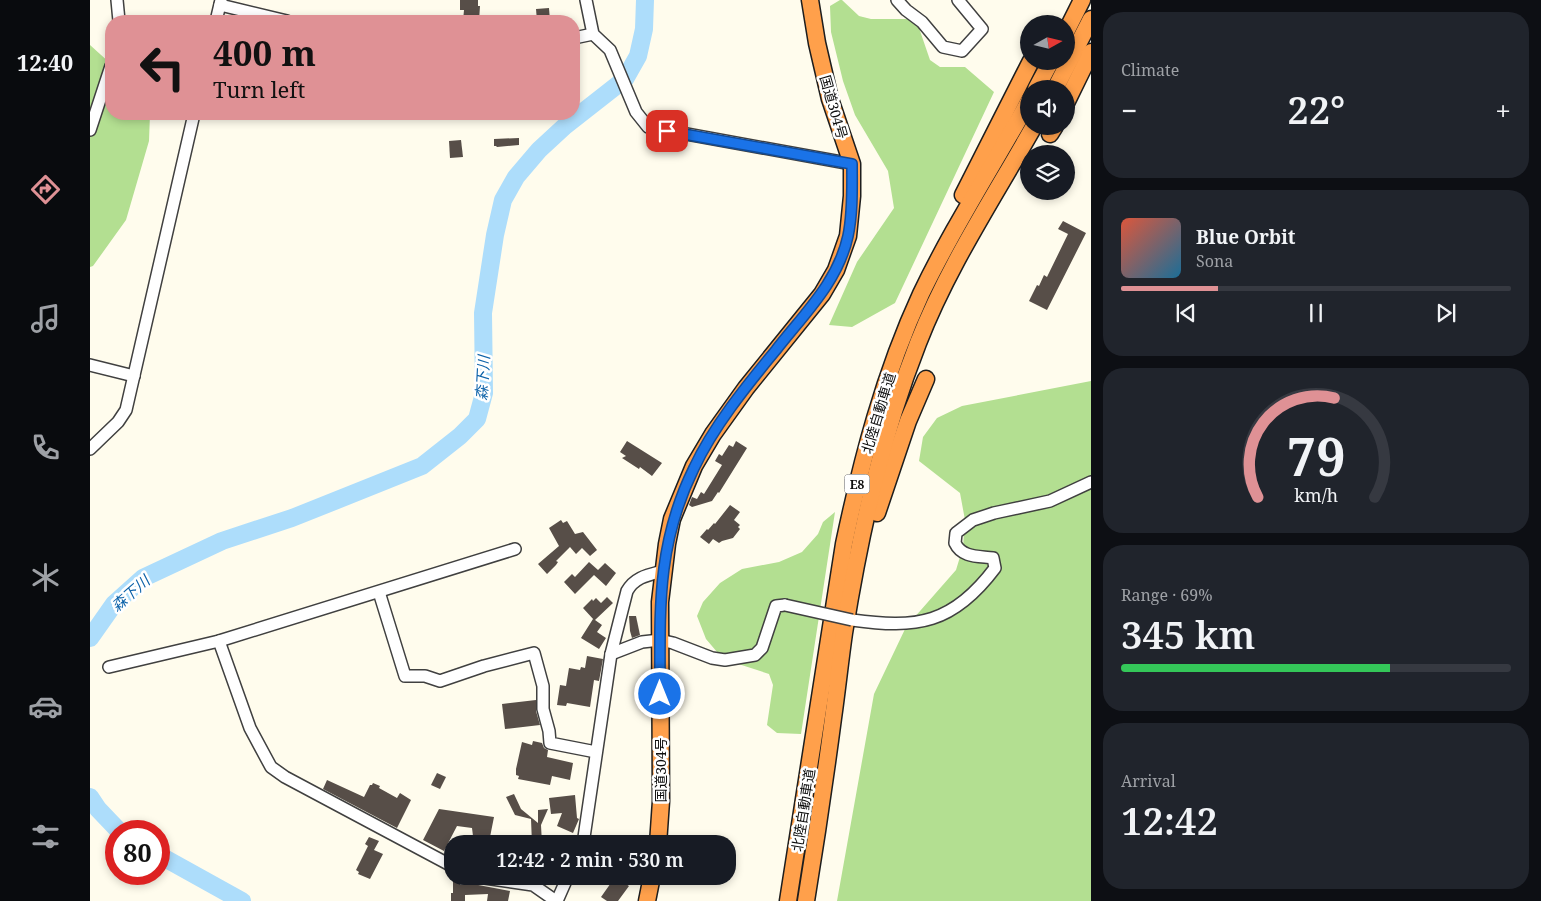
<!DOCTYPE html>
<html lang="en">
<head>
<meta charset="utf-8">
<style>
	:root { --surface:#171b24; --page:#20242c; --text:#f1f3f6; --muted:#9ea1a6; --line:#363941; --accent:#df9195 }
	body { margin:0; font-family:"Noto Serif","Noto Sans JP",serif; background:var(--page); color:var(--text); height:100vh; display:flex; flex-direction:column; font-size:19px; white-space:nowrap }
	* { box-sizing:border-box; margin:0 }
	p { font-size:16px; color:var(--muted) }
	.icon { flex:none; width:28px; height:28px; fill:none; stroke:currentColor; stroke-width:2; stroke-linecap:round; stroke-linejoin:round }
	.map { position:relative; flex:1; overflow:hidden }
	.details { display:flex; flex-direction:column; gap:12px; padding:12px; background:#0d0f14; width:450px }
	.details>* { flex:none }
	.top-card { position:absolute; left:15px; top:15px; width:475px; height:105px; border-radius:20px; box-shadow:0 2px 8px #0003; background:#df9195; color:#111; overflow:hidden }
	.needle { width:32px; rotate:82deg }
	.fabs { position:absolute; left:930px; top:15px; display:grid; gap:10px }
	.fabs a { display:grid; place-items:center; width:55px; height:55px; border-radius:50%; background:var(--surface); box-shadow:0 2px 8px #0003; font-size:25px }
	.speed { position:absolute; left:15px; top:820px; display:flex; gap:10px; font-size:25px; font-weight:700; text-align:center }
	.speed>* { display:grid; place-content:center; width:65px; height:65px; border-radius:50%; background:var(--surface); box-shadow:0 2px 8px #0003; line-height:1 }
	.speed .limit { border:8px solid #d22; background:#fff; color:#111 }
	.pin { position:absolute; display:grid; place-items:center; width:42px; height:42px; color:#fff; margin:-21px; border-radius:10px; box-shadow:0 2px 8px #0006 }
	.me { position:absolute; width:55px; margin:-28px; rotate:0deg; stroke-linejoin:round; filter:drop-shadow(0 0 4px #0008) }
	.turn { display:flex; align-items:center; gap:18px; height:105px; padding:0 25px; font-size:22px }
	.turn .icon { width:65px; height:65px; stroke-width:2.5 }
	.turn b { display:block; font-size:35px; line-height:42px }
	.big { font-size:38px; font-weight:600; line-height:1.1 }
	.details .tile { flex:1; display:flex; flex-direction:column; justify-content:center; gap:8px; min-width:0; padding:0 18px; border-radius:20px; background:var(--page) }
	.details .dial { align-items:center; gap:0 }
	.dial svg { height:130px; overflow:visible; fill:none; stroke:var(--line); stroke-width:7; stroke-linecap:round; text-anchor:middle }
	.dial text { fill:var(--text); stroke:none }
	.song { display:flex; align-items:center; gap:15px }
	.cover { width:60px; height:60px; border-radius:8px; background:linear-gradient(135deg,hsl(10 70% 55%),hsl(200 70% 35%)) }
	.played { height:5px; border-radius:2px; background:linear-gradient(90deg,var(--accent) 25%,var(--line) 25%) }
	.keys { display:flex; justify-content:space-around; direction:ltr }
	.heat { display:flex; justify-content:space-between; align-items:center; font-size:28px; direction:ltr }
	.charge { height:8px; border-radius:4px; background:linear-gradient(90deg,#34c759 69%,var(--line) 0) }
	.trip { position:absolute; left:354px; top:835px; width:292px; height:50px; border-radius:20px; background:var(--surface); box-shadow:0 2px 8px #0003; font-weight:600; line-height:50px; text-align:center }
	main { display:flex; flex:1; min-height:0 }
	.menu { display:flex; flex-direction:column; width:90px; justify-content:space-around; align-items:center; background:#090b0e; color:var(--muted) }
	.menu .icon { width:35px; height:35px }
	.menu .on { color:var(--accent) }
	.menu b { font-size:22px; color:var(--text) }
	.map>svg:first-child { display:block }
	.forest { fill:#b3df91 }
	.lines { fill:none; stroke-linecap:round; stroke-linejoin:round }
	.river { stroke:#adddfb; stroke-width:18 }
	.building { fill:#574e48 }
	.minor-casing { stroke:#404040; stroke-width:14 }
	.highway-casing { stroke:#1e1e1e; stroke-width:19 }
	.minor { stroke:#fff; stroke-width:11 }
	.highway { stroke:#ffa04b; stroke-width:16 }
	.minor-bridge-casing { stroke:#404040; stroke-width:14; stroke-linecap:butt }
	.minor-bridge { stroke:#fff; stroke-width:11 }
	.route-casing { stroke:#114b97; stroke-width:12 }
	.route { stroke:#1a73e8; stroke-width:9 }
	.labels { text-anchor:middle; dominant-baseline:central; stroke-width:5; stroke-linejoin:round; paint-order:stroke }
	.shield { fill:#fff; stroke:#565656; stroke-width:1 }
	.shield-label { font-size:12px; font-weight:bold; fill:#0d0d0d }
	.street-label { font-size:14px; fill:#0d0d0d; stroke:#fff }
	.water-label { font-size:15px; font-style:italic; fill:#0c62a9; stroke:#fff }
</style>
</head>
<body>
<main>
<nav class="menu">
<b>12:40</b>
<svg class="icon on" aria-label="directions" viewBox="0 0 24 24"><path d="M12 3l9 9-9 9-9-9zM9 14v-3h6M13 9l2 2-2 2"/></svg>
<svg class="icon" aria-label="music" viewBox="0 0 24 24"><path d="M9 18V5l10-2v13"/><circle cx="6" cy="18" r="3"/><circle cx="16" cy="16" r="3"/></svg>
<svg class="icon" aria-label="phone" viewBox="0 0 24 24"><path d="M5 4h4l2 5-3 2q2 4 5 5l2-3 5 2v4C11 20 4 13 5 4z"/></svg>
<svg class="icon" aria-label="climate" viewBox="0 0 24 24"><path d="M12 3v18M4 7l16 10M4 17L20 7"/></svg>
<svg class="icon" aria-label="car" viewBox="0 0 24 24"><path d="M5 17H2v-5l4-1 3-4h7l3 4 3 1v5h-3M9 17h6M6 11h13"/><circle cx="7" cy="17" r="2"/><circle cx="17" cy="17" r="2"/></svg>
<svg class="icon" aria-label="filters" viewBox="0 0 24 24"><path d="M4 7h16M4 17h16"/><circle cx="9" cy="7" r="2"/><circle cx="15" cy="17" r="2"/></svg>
</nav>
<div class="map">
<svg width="1001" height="901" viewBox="0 0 1001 901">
	<rect width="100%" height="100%" fill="#fffced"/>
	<g class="forest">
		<polygon points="750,0 752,0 769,16 781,19 817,19 828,25 840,60 850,67 875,67 904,92 805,303 762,327 739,325 767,262 804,208 798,171 765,115 753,81 741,32 740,6"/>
		<polygon points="0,45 21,64 21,114 60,114 59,141 36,220 3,266 0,267"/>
		<polygon points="1001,381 1001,901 747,901 784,694 816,627 866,570 873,547 875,520 870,493 829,461 833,437 847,418 872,406"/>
		<polygon points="745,512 711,734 687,733 677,725 683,685 679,674 633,659 616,639 607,616 613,602 630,583 652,569 689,562 712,552 728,534 733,522"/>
	</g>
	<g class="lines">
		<g class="river">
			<polyline points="0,638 24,604 53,578 132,541 202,518 332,466 370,436 387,419 394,393 393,313 405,235 413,200 426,177 449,150 475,126 535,79 548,56 554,29 555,0"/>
			<polyline points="0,797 8,809 29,831"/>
			<polyline points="69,855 152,901"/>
		</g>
	</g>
	<g class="building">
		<polygon points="370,0 388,0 388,6 390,6 389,21 373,21 374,10 370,10"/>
		<polygon points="459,8 460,21 447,21 446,9"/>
		<polygon points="429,138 429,145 407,147 406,146 404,146 404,139"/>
		<polygon points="371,140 373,157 360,158 359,141"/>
		<polygon points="973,221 996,233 957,310 939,301 947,285 949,286 954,275 957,277 978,234 968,229"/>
		<polygon points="537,441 572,463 562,476 550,467 549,469 532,458 536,456 530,452"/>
		<polygon points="646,441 657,448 629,493 628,492 622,501 602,507 599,505 602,497 607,499 611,492 614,494 632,465 625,461 629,454 632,456 639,445 643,447"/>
		<polygon points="640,505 650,512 644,520 650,525 648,527 650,529 643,538 632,541 629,543 623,539 619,544 610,537 617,529 618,530 624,523 625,524"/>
		<polygon points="471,520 473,523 477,521 485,534 493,532 507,550 500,556 492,548 486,554 480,547 466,561 468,562 466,565 457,574 448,564 469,546 459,528"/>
		<polygon points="499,562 508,570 515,563 526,573 516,586 504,575 508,571 485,594 474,582 482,574 485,577"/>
		<polygon points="517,597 523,603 505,620 512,625 507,632 516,638 509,649 491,638 503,619 504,620 493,608 502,599 503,601 506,598 511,603"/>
		<polygon points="539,616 546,616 550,635 542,638 540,631"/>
		<polygon points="497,656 513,659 509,681 504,680 500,707 477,703 476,706 467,705 470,685 476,686 479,668 490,670 491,667 495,668"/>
		<polygon points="446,700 446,711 450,725 415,729 412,704"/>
		<polygon points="443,741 452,743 454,748 458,750 457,757 483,763 480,780 462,776 460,785 428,779 429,776 426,775 426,769 432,742 442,745"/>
		<polygon points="347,773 356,777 350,789 341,785"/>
		<polygon points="237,780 274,797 280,785 282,785 283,783 290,786 289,788 307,798 310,793 321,800 307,828 233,789"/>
		<polygon points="424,794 431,809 448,823 448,810 458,809 451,825 452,844 442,844 441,819 425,815 416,797"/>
		<polygon points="485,795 487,818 489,819 483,833 467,826 472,813 461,814 459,798"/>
		<polygon points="349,809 404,817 400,837 398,839 398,843 384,844 382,828 367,826 354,851 333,840"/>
		<polygon points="279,837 289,841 284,850 293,854 280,879 268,874 269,872 266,870 278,846 275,844"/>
		<polygon points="363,880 370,880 370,885 383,884 420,891 418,901 397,901 398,894 375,895 375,901 361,901 361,893 363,893"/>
		<polygon points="523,880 528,883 530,880 539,886 528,901 517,901 511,897"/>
	</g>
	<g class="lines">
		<defs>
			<g id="minor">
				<polyline points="27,0 29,21"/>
				<polyline points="496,0 503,34 520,50 546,112 558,127 762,164"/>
				<polyline points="807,0 816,10 832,22 853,47 872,51 892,29 868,0"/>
				<polyline points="130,5 197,21"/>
				<polyline points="126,21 131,0"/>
				<polyline points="484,38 503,34"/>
				<polyline points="0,130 21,66"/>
				<polyline points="0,365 44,376"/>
				<polyline points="0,449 28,422 36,410 104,114"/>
				<polyline points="289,592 315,676 335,676 350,681 394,666 444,653 453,686 453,709 459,731 460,743 506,752"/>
				<path d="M762,620C827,629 863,624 905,568L903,558C889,556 872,558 865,543L866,533L883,520L904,513L960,501L1001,482"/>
				<polyline points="129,641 160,728 181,767 195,777 362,866"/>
				<polyline points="521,654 552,642 570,640 583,643 622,658 635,660 665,655 672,648 686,606 695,605"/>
				<polyline points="19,667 129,641 425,549"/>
				<path d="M493,844L521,654L537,591C545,577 558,575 573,571"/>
				<polyline points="381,876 443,885 466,901"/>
				<polyline points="467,901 478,876"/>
			</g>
			<g id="highway">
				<polyline points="976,32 992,0"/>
				<polyline points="946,89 961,61"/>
				<polyline points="965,89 1001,19"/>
				<polyline points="976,103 1001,52"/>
				<polyline points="960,134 965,126"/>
				<polyline points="873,195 941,61"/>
				<polyline points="787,513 818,421 836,379"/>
				<polyline points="568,844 571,801 570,602 577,544 582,519 604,466 623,434 656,388 732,294 746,270 758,236 762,196 762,164 740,99 727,43 720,0"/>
				<polyline points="557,901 562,876"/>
				<path d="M698,901L754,544C772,459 794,374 831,294C863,227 903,166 939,101"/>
				<path d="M716,901C726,840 735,779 743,718C747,690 750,661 754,633C770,534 791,437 828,343C858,266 904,197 944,126"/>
			</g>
		</defs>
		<use href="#minor" class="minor-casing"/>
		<use href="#highway" class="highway-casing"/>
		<use href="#minor" class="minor"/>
		<use href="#highway" class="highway"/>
		<defs>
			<polyline id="minor-bridge" points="695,605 762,620"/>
		</defs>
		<use href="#minor-bridge" class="minor-bridge-casing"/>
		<use href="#minor-bridge" class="minor-bridge"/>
	</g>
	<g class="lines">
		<defs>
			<path id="route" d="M570,694C570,611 566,545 604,468C623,427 657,385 686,350C714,314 748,282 758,236C763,212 762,187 762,164L577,131"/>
		</defs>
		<use href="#route" class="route-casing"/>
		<use href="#route" class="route"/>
	</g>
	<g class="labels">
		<rect class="shield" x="754.5" y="474.5" width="25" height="19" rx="4"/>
		<g class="shield-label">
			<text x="767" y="484">E8</text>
		</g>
		<g class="street-label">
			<text transform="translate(744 107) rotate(74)">国道304号</text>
			<text transform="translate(788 413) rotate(-73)">北陸自動車道</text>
			<text transform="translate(570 770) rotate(-90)">国道304号</text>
			<text transform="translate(713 810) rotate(-81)">北陸自動車道</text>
		</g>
		<g class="water-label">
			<text transform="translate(392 378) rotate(-87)">森下川</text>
			<text transform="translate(40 593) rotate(-41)">森下川</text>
		</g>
	</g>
</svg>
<div class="fabs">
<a><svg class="needle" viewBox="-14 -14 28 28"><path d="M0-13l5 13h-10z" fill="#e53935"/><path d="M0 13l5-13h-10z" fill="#9ea1a6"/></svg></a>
<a><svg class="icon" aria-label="sound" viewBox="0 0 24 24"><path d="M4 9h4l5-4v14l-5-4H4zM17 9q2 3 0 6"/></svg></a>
<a><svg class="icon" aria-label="layers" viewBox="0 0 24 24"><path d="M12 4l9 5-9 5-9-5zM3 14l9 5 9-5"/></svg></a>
</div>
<div class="speed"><div class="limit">80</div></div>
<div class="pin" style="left:577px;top:131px;background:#d93025"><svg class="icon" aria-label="arrive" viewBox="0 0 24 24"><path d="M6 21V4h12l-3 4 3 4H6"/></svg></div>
<svg class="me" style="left:570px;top:694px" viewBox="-20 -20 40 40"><circle r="17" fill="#1a73e8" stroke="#fff" stroke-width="3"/><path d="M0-11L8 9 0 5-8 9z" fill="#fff"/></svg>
<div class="trip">12:42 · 2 min · 530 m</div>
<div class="top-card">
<div class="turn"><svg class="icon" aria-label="left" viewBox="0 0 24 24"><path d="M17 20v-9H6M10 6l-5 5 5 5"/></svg><div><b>400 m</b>Turn left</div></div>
</div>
</div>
<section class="details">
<div class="tile"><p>Climate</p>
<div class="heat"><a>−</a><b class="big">22°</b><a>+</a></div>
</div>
<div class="tile">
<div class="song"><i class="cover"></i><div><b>Blue Orbit</b><p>Sona</p></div></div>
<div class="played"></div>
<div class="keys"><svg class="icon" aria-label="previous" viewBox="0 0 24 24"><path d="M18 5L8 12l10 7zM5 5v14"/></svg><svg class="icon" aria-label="pause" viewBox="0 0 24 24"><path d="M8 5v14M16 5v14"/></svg><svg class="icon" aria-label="next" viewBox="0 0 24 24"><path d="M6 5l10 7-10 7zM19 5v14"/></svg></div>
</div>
<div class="tile dial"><svg viewBox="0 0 100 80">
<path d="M14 69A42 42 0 1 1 86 69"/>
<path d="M14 69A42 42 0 0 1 61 8" stroke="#df9195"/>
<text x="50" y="56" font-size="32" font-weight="700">79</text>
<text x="50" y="72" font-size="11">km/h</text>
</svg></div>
<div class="tile"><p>Range · 69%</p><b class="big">345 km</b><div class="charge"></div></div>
<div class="tile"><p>Arrival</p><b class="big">12:42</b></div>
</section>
</main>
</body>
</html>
